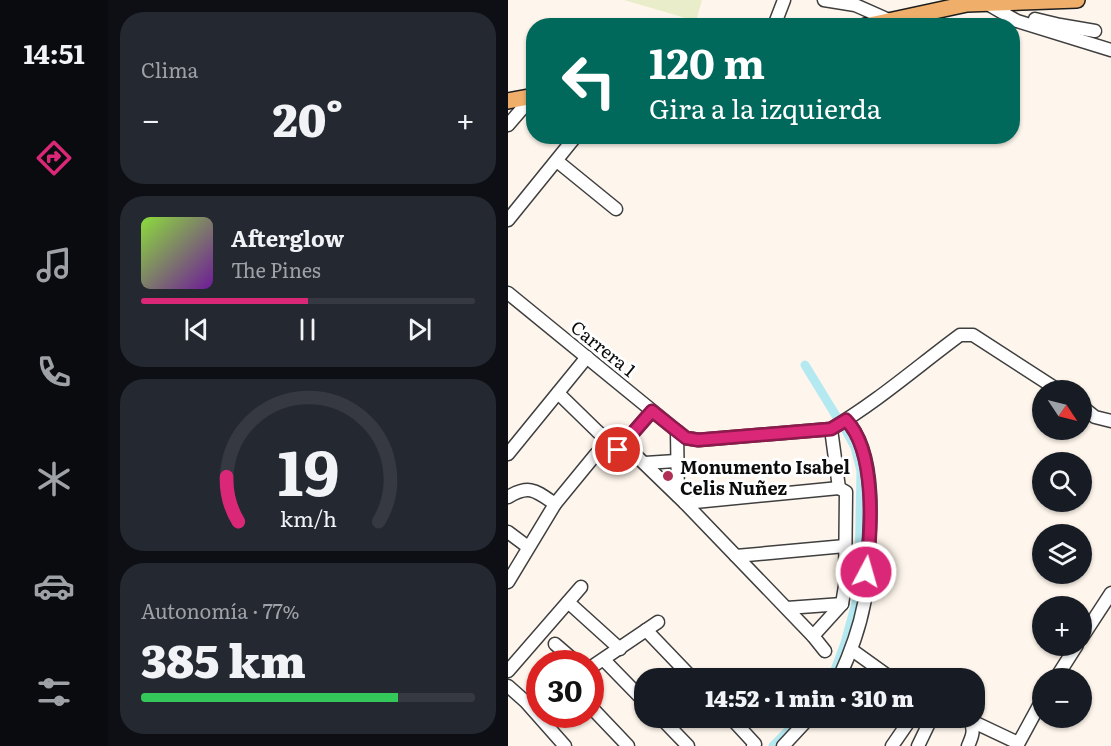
<!DOCTYPE html>
<html lang="es">
<head>
<meta charset="utf-8">
<style>
	:root { --surface:#171b24; --page:#242831; --text:#f1f3f6; --muted:#9ea1a6; --line:#363941; --accent:#db2777 }
	body { margin:0; font-family:Literata,serif; background:var(--page); color:var(--text); height:100vh; display:flex; flex-direction:column; font-size:22px; white-space:nowrap }
	* { box-sizing:border-box; margin:0 }
	p { font-size:20px; color:var(--muted) }
	.icon { flex:none; width:33px; height:33px; fill:none; stroke:currentColor; stroke-width:2; stroke-linecap:round; stroke-linejoin:round }
	.map { position:relative; flex:1; overflow:hidden }
	.panel { display:flex; flex-direction:column; gap:12px; padding:12px; background:#0d0f14; width:400px }
	.panel>* { flex:none }
	.top-card { position:absolute; left:18px; top:18px; width:494px; height:126px; border-radius:24px; box-shadow:0 2px 4px #0004; background:#00695c; color:#fff; overflow:hidden }
	.needle { width:39px; rotate:125deg }
	.controls { position:absolute; left:524px; top:380px; display:grid; gap:12px }
	.controls a { display:grid; place-items:center; width:60px; height:60px; border-radius:50%; background:var(--surface); box-shadow:0 2px 4px #0004; font-size:30px }
	.speed { position:absolute; left:18px; top:650px; display:flex; gap:12px; font-size:30px; font-weight:700; text-align:center }
	.speed>* { display:grid; place-content:center; width:78px; height:78px; border-radius:50%; background:var(--surface); box-shadow:0 2px 4px #0004; line-height:1 }
	.speed .limit { border:9px solid #d22; background:#fff; color:#111 }
	.pin { position:absolute; display:grid; place-items:center; width:51px; height:51px; color:#fff; margin:-26px; border:3px solid #fff; border-radius:50%; box-shadow:0 2px 6px #0007 }
	.me { position:absolute; width:66px; margin:-33px; rotate:6deg; stroke-linejoin:round; filter:drop-shadow(0 0 4px #0008) }
	.turn { display:flex; align-items:center; gap:21px; height:126px; padding:0 24px; font-size:27px }
	.turn .icon { width:78px; height:78px; stroke-width:2.5 }
	.turn b { display:block; font-size:42px; line-height:51px }
	.big { font-size:45px; font-weight:800; line-height:1.1 }
	.panel .card { flex:1; display:flex; flex-direction:column; justify-content:center; gap:9px; min-width:0; padding:0 21px; border-radius:24px; background:var(--page) }
	.panel .dial { align-items:center; gap:0 }
	.dial svg { height:156px; overflow:visible; fill:none; stroke:var(--line); stroke-width:7; stroke-linecap:round; text-anchor:middle }
	.dial text { fill:var(--text); stroke:none }
	.song { display:flex; align-items:center; gap:18px }
	.cover { width:72px; height:72px; border-radius:9px; background:linear-gradient(135deg,hsl(90 70% 55%),hsl(280 70% 35%)) }
	.played { height:6px; border-radius:3px; background:linear-gradient(90deg,var(--accent) 50%,var(--line) 50%) }
	.keys { display:flex; justify-content:space-around; direction:ltr }
	.heat { display:flex; justify-content:space-between; align-items:center; font-size:33px; direction:ltr }
	.charge { height:9px; border-radius:4px; background:linear-gradient(90deg,#34c759 77%,var(--line) 0) }
	.trip { position:absolute; left:126px; top:668px; width:351px; height:60px; border-radius:24px; background:var(--surface); box-shadow:0 2px 4px #0004; font-weight:800; line-height:60px; text-align:center }
	main { display:flex; flex:1; min-height:0 }
	.menu { display:flex; flex-direction:column; width:108px; justify-content:space-around; align-items:center; background:#090b0e; color:var(--muted) }
	.menu .icon { width:42px; height:42px }
	.menu .active { color:var(--accent) }
	.menu b { font-size:27px; color:var(--text) }
	.map>svg:first-child { display:block }
	.pitch { fill:#e9edc9 }
	.lines { fill:none; stroke-linecap:round; stroke-linejoin:round }
	.canal { stroke:#b4e9f1; stroke-width:9 }
	.minor-casing { stroke:#3f3f3f; stroke-width:15 }
	.major-casing { stroke:#1d1d1d; stroke-width:18 }
	.minor { stroke:#fff; stroke-width:12 }
	.major { stroke:#efaf6b; stroke-width:15 }
	.route-casing { stroke:#8e194d; stroke-width:15 }
	.route { stroke:#db2777; stroke-width:10 }
	.poi-dot { fill:#b12e54; stroke:#fff; stroke-width:2 }
	.labels { text-anchor:middle; dominant-baseline:central; stroke-width:6; stroke-linejoin:round; paint-order:stroke }
	.street-label { font-size:18px; fill:#0c0c0c; stroke:#fff }
	.poi-label { font-size:18px; font-weight:bold; fill:#0c0c0c; stroke:#fff; text-anchor:start }
</style>
</head>
<body>
<main>
<nav class="menu">
<b>14:51</b>
<svg class="icon active" aria-label="directions" viewBox="0 0 24 24"><path d="M12 3l9 9-9 9-9-9zM9 14v-3h6M13 9l2 2-2 2"/></svg>
<svg class="icon" aria-label="music" viewBox="0 0 24 24"><path d="M9 18V5l10-2v13"/><circle cx="6" cy="18" r="3"/><circle cx="16" cy="16" r="3"/></svg>
<svg class="icon" aria-label="phone" viewBox="0 0 24 24"><path d="M5 4h4l2 5-3 2q2 4 5 5l2-3 5 2v4C11 20 4 13 5 4z"/></svg>
<svg class="icon" aria-label="climate" viewBox="0 0 24 24"><path d="M12 3v18M4 7l16 10M4 17L20 7"/></svg>
<svg class="icon" aria-label="car" viewBox="0 0 24 24"><path d="M5 17H2v-5l4-1 3-4h7l3 4 3 1v5h-3M9 17h6M6 11h13"/><circle cx="7" cy="17" r="2"/><circle cx="17" cy="17" r="2"/></svg>
<svg class="icon" aria-label="filters" viewBox="0 0 24 24"><path d="M4 7h16M4 17h16"/><circle cx="9" cy="7" r="2"/><circle cx="15" cy="17" r="2"/></svg>
</nav>
<section class="panel">
<div class="card"><p>Clima</p>
<div class="heat"><a>−</a><b class="big">20°</b><a>+</a></div>
</div>
<div class="card">
<div class="song"><i class="cover"></i><div><b>Afterglow</b><p>The Pines</p></div></div>
<div class="played"></div>
<div class="keys"><svg class="icon" aria-label="previous" viewBox="0 0 24 24"><path d="M18 5L8 12l10 7zM5 5v14"/></svg><svg class="icon" aria-label="pause" viewBox="0 0 24 24"><path d="M8 5v14M16 5v14"/></svg><svg class="icon" aria-label="next" viewBox="0 0 24 24"><path d="M6 5l10 7-10 7zM19 5v14"/></svg></div>
</div>
<div class="card dial"><svg viewBox="0 0 100 80">
<path d="M14 69A42 42 0 1 1 86 69"/>
<path d="M14 69A42 42 0 0 1 8 46" stroke="#db2777"/>
<text x="50" y="56" font-size="32" font-weight="700">19</text>
<text x="50" y="72" font-size="11">km/h</text>
</svg></div>
<div class="card"><p>Autonomía · 77%</p><b class="big">385 km</b><div class="charge"></div></div>
</section>
<div class="map">
<svg width="603" height="746" viewBox="0 0 603 746">
	<rect width="100%" height="100%" fill="#fef6ec"/>
	<polygon class="pitch" points="116,0 194,0 188,21"/>
	<g class="lines">
		<g class="canal">
			<polyline points="297,365 330,419"/>
			<polyline points="324,678 337,643 348,603 351,574 353,471 347,447 335,425"/>
			<polyline points="265,746 289,722"/>
		</g>
		<defs>
			<g id="minor">
				<polyline points="316,0 347,5 381,20"/>
				<polyline points="478,3 509,21 603,50"/>
				<polyline points="527,19 552,25 587,31"/>
				<polyline points="266,26 276,0"/>
				<polyline points="0,125 25,96"/>
				<polyline points="49,161 108,209"/>
				<polyline points="0,220 68,136"/>
				<path d="M0,293L169,431L178,438L191,440L323,429C369,402 410,366 452,335H465L550,390"/>
				<polyline points="50,393 89,431 110,450"/>
				<polyline points="573,406 587,417 603,421"/>
				<polyline points="169,431 170,496"/>
				<polyline points="116,444 177,503 305,636 317,651"/>
				<polyline points="0,454 79,357"/>
				<polyline points="137,463 168,461"/>
				<path d="M0,497C22,484 28,491 47,504"/>
				<polyline points="177,503 331,488"/>
				<polyline points="0,532 20,547"/>
				<polyline points="228,556 337,546"/>
				<polyline points="0,582 47,504 88,454 110,450 144,411"/>
				<polyline points="60,602 112,649"/>
				<polyline points="279,608 334,604"/>
				<polyline points="138,630 184,678"/>
				<polyline points="305,636 334,604 337,586 338,492 331,488 323,429"/>
				<polyline points="573,639 603,593"/>
				<polyline points="47,644 69,663"/>
				<polyline points="344,650 383,678"/>
				<polyline points="96,660 136,701"/>
				<polyline points="82,668 150,622"/>
				<polyline points="0,671 73,587"/>
				<path d="M331,678C342,654 351,630 356,604C359,593 357,582 358,571C363,529 370,453 338,420"/>
				<polyline points="548,678 569,645"/>
				<polyline points="0,686 18,702 57,746"/>
				<polyline points="82,706 120,746"/>
				<polyline points="152,717 180,746"/>
				<polyline points="222,717 247,744 245,746"/>
				<polyline points="455,717 510,743"/>
				<polyline points="275,746 302,717"/>
				<polyline points="384,746 404,717"/>
				<polyline points="410,746 424,717"/>
				<path d="M460,746C464,737 467,730 462,721"/>
				<polyline points="509,746 534,700"/>
			</g>
			<g id="major">
				<polyline points="357,26 459,4 569,0"/>
				<polyline points="0,101 26,96"/>
			</g>
		</defs>
		<use href="#minor" class="minor-casing"/>
		<use href="#major" class="major-casing"/>
		<use href="#minor" class="minor"/>
		<use href="#major" class="major"/>
	</g>
	<g class="lines">
		<defs>
			<path id="route" d="M110,450L144,411L178,438L190,440L323,429L338,420C368,450 364,532 358,572"/>
		</defs>
		<use href="#route" class="route-casing"/>
		<use href="#route" class="route"/>
	</g>
	<circle class="poi-dot" cx="160" cy="476" r="6"/>
	<g class="labels">
		<g class="street-label">
			<text transform="translate(96 348) rotate(39)">Carrera 1</text>
		</g>
		<g class="poi-label">
			<text x="172" y="466">Monumento Isabel<tspan x="172" dy="21">Celis Nuñez</tspan></text>
		</g>
	</g>
</svg>
<div class="controls">
<a><svg class="needle" viewBox="-14 -14 28 28"><path d="M0-13l5 13h-10z" fill="#e53935"/><path d="M0 13l5-13h-10z" fill="#9ea1a6"/></svg></a>
<a><svg class="icon" aria-label="search" viewBox="0 0 24 24"><circle cx="10" cy="10" r="6"/><path d="M15 15l6 6"/></svg></a>
<a><svg class="icon" aria-label="layers" viewBox="0 0 24 24"><path d="M12 4l9 5-9 5-9-5zM3 14l9 5 9-5"/></svg></a>
<a>+</a>
<a>−</a>
</div>
<div class="speed"><div class="limit">30</div></div>
<div class="pin" style="left:110px;top:450px;background:#d93025"><svg class="icon" aria-label="arrive" viewBox="0 0 24 24"><path d="M6 21V4h12l-3 4 3 4H6"/></svg></div>
<svg class="me" style="left:358px;top:572px" viewBox="-20 -20 40 40"><circle r="17" fill="#db2777" stroke="#fff" stroke-width="3"/><path d="M0-11L8 9 0 5-8 9z" fill="#fff"/></svg>
<div class="trip">14:52 · 1 min · 310 m</div>
<div class="top-card">
<div class="turn"><svg class="icon" aria-label="left" viewBox="0 0 24 24"><path d="M17 20v-9H6M10 6l-5 5 5 5"/></svg><div><b>120 m</b>Gira a la izquierda</div></div>
</div>
</div>
</main>
</body>
</html>
